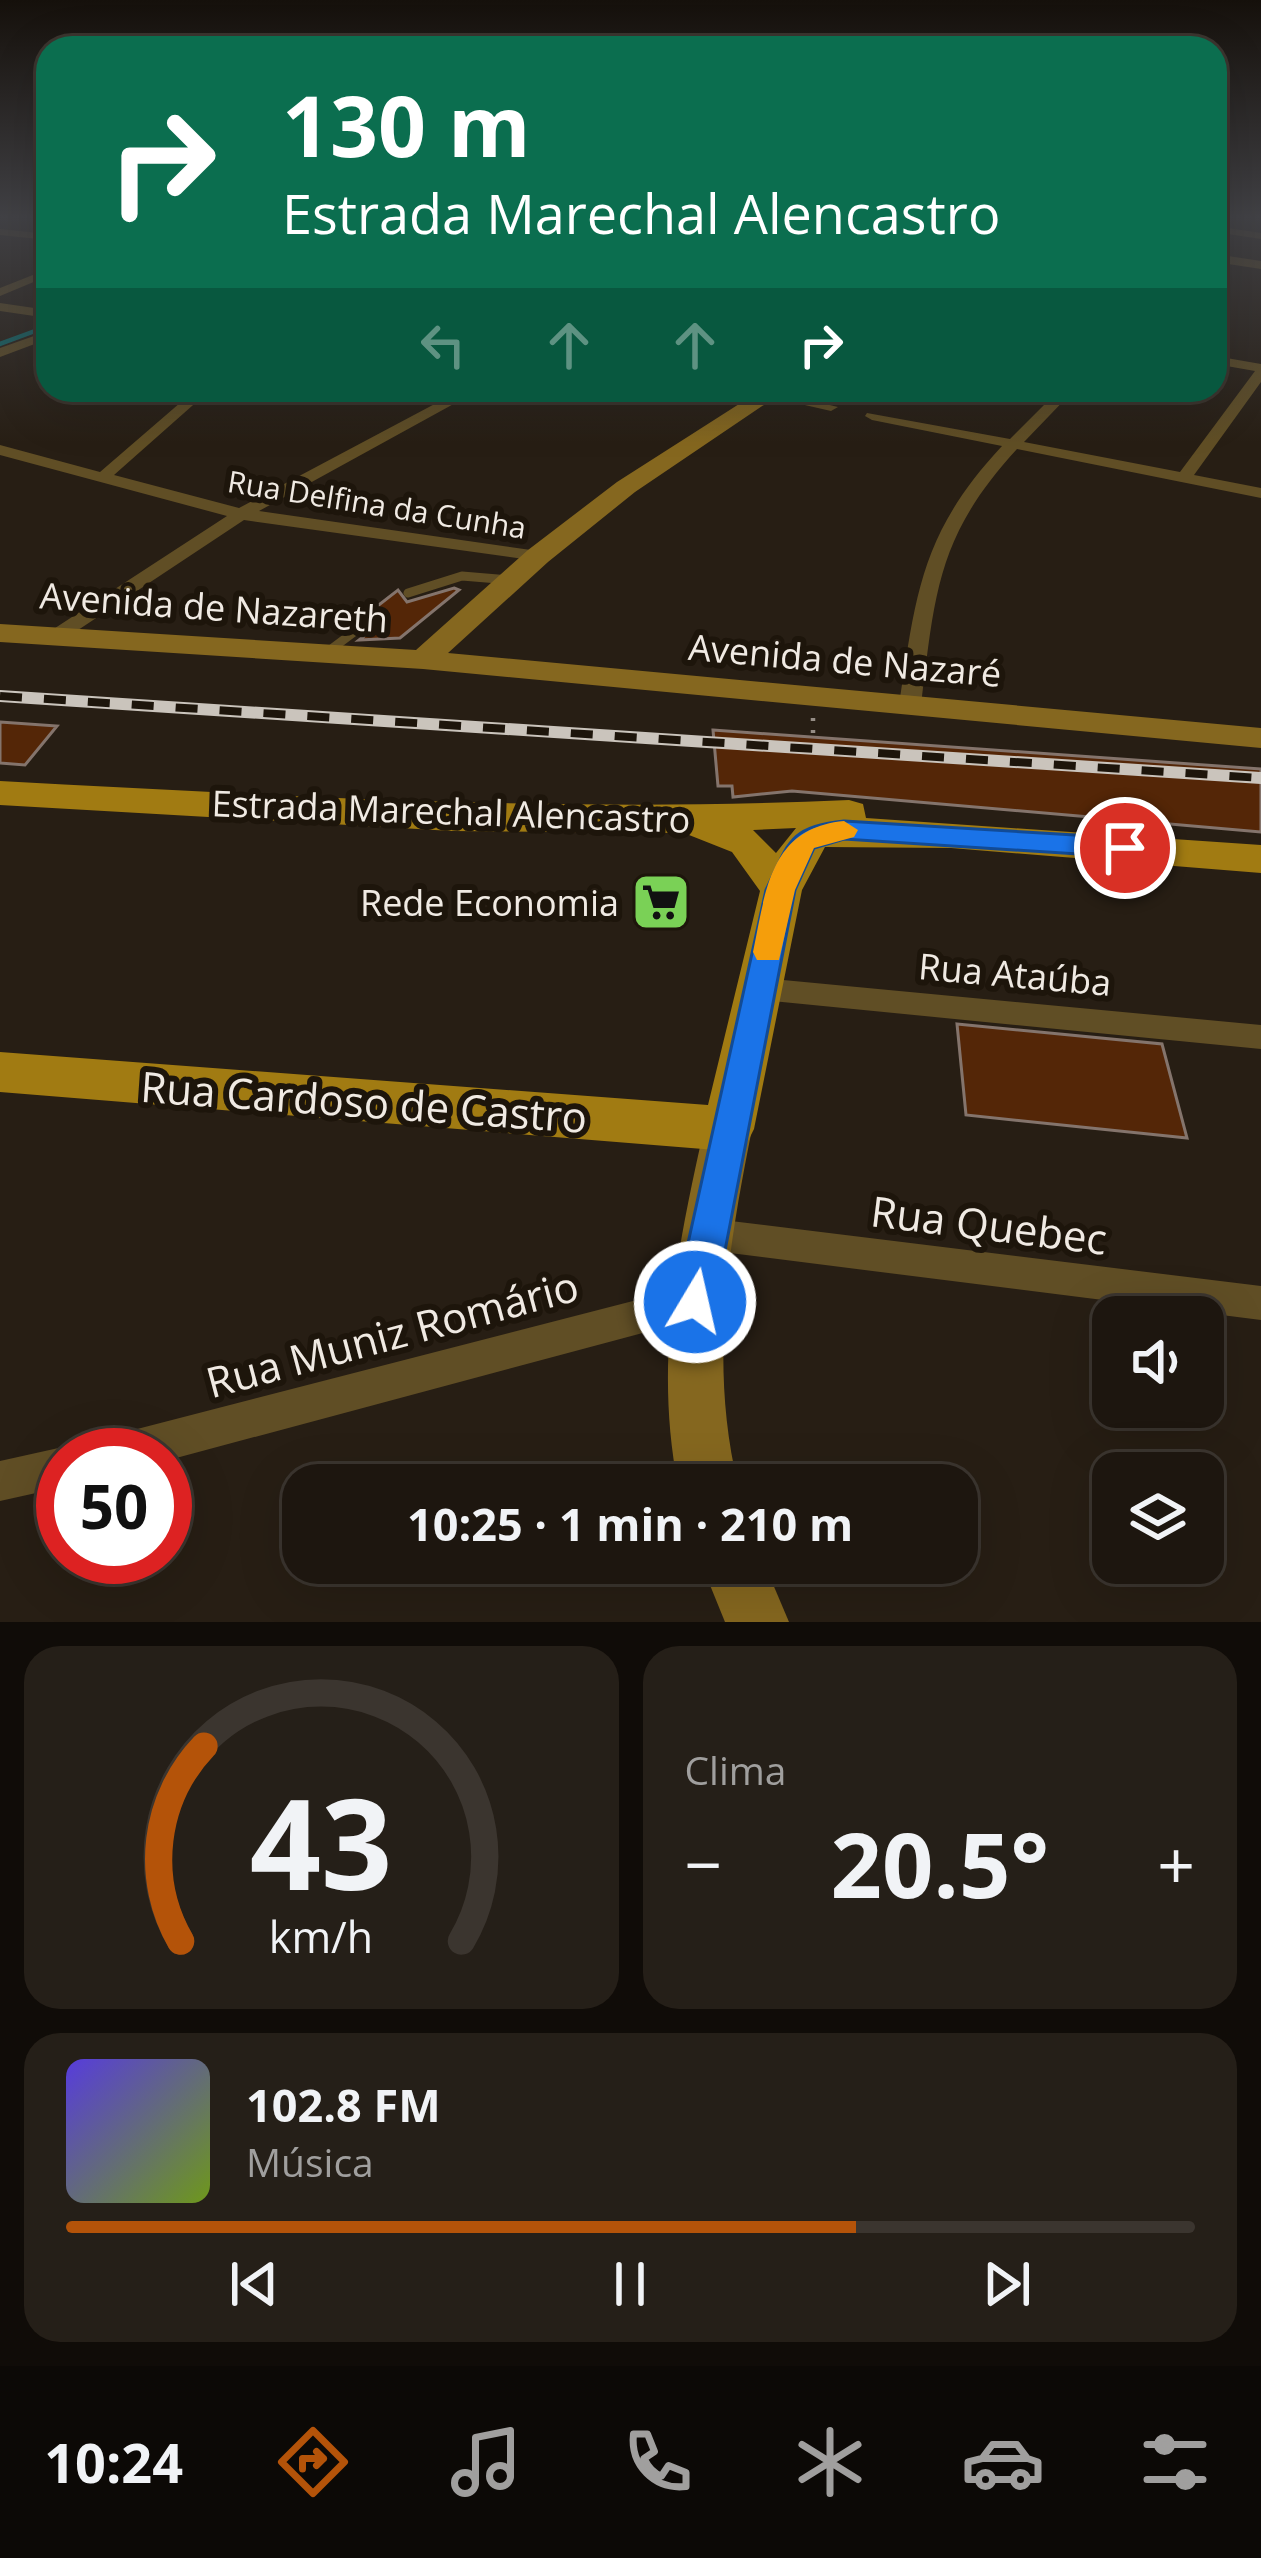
<!DOCTYPE html>
<html lang="pt">
<head>
<meta charset="utf-8">
<style>
	:root { --surface:#1d160f; --page:#251f18; --text:#f1f3f6; --muted:#a09f9e; --line:#3b352f; --accent:#b45309 }
	body { margin:0; font-family:"Open Sans",sans-serif; background:var(--page); color:var(--text); height:100vh; display:flex; flex-direction:column; font-size:45px; white-space:nowrap }
	* { box-sizing:border-box; margin:0 }
	p { font-size:39px; color:var(--muted) }
	.icon { flex:none; width:66px; height:66px; fill:none; stroke:currentColor; stroke-width:2; stroke-linecap:round; stroke-linejoin:round }
	.map { position:relative; height:1622px; overflow:hidden }
	.panel { display:flex; flex-direction:column; gap:24px; padding:24px; background:#100c08; flex:1 }
	.panel>* { flex:none }
	.guide { position:absolute; left:36px; top:36px; width:1191px; height:366px; border-radius:36px; box-shadow:0 12px 48px #0002,0 0 0 3px var(--line); background:#0b6e4f; color:#fff; overflow:hidden }
	.controls { position:absolute; left:1092px; top:1296px; display:grid; gap:24px }
	.controls a { display:grid; place-items:center; width:132px; height:132px; border-radius:24px; background:var(--surface); box-shadow:0 12px 48px #0002,0 0 0 3px var(--line); font-size:60px }
	.speed { position:absolute; left:36px; top:1428px; display:flex; gap:24px; font-size:60px; font-weight:700; text-align:center }
	.speed>* { display:grid; place-content:center; width:156px; height:156px; border-radius:50%; background:var(--surface); box-shadow:0 12px 48px #0002,0 0 0 3px var(--line); line-height:1 }
	.speed .limit { border:18px solid #d22; background:#fff; color:#111 }
	.pin { position:absolute; display:grid; place-items:center; width:102px; height:102px; color:#fff; margin:-51px; border:6px solid #fff; border-radius:50%; box-shadow:0 3px 12px #0007 }
	.me { position:absolute; width:132px; margin:-66px; rotate:9deg; stroke-linejoin:round; filter:drop-shadow(0 0 9px #0008) }
	.turn { display:flex; align-items:center; gap:42px; height:252px; padding:0 48px; font-size:54px }
	.turn .icon { width:156px; height:156px; stroke-width:2.5 }
	.turn b { display:block; font-size:84px; line-height:102px }
	.lanes { display:flex; align-items:center; height:114px; padding:0 48px; background:#0003; justify-content:center; gap:60px; direction:ltr }
	.lanes .off { opacity:.35 }
	.big { font-size:90px; font-weight:700; line-height:1.1 }
	.panel .widget { flex:1; display:flex; flex-direction:column; justify-content:center; gap:18px; min-width:0; padding:0 42px; border-radius:36px; background:var(--page) }
	.panel .dial { align-items:center; gap:0 }
	.dial svg { height:312px; overflow:visible; fill:none; stroke:var(--line); stroke-width:7; stroke-linecap:round; text-anchor:middle }
	.dial text { fill:var(--text); stroke:none }
	.song { display:flex; align-items:center; gap:36px }
	.cover { width:144px; height:144px; border-radius:18px; background:linear-gradient(135deg,hsl(250 70% 55%),hsl(80 70% 35%)) }
	.played { height:12px; border-radius:6px; background:linear-gradient(90deg,var(--accent) 70%,var(--line) 70%) }
	.keys { display:flex; justify-content:space-around; direction:ltr }
	.heat { display:flex; justify-content:space-between; align-items:center; font-size:66px; direction:ltr }
	.panel .tiles { flex:1; display:grid; gap:24px; grid-template-columns:1fr 1fr }
	.widget:last-child { grid-column:span 2 }
	.trip { position:absolute; left:282px; top:1464px; width:696px; height:120px; border-radius:36px; background:var(--surface); box-shadow:0 12px 48px #0002,0 0 0 3px var(--line); font-weight:700; line-height:120px; text-align:center }
	.tab-bar { display:flex; height:192px; justify-content:space-around; align-items:center; background:#0c0906; color:var(--muted) }
	.tab-bar .icon { width:84px; height:84px }
	.tab-bar .current { color:var(--accent) }
	.tab-bar b { font-size:54px; color:var(--text) }
	.map>svg:first-child { display:block }
	.lines { fill:none; stroke-linecap:round; stroke-linejoin:round }
	.stream-far1 { stroke:#0d6d6e; stroke-width:3 }
	.stream { stroke:#0d6d6e; stroke-width:4.5 }
	.building { fill:#542607; stroke:#84746c; stroke-width:3 }
	.path { stroke:#958d85; stroke-width:4.5; stroke-dasharray:3 9; stroke-linecap:butt }
	.service-far1 { stroke:#604e25; stroke-width:8 }
	.service { stroke:#604e25; stroke-width:9 }
	.minor { fill:#604e25; fill-rule:evenodd }
	.tertiary { fill:#604e25; fill-rule:evenodd }
	.secondary { fill:#85671f; fill-rule:evenodd }
	.primary { fill:#a17b12; fill-rule:evenodd }
	.rail-casing { stroke:#cac4bc; stroke-width:12 }
	.rail { stroke:#1d150b; stroke-width:8; stroke-dasharray:22; stroke-linecap:butt }
	.route { fill:#1a73e8; stroke:#114b97; stroke-width:3 }
	.slow { fill:#f59e0b }
	.labels { text-anchor:middle; dominant-baseline:central; stroke-width:12; stroke-linejoin:round; paint-order:stroke }
	.far-street-label { font-size:30px; fill:#f0eae3; stroke:#1d150b }
	.street-label { font-size:36px; fill:#f0eae3; stroke:#1d150b }
	.poi-label { font-size:36px; fill:#f0eae3; stroke:#1d150b; text-anchor:end }
	.near-street-label { font-size:42px; fill:#f0eae3; stroke:#1d150b }
</style>
</head>
<body>
<div class="map">
<svg width="1261" height="1622" viewBox="0 0 1261 1622">
	<rect width="100%" height="100%" fill="#271e14"/>
	<g class="lines">
		<polyline class="stream-far1" points="27,334 48,326"/>
		<polyline class="stream" points="0,344 35,331"/>
	</g>
	<g class="building">
		<polygon points="454,588 459,590 400,638 359,640 381,623 371,611 398,590 407,602"/>
		<polygon points="0,722 57,726 25,765 0,763"/>
		<polygon points="713,730 1261,769 1261,832 792,791 733,797 732,786 718,786"/>
		<polygon points="957,1024 1162,1044 1187,1138 966,1115"/>
	</g>
	<g class="lines">
		<polyline class="path" points="813,718 813,736"/>
		<polyline class="service-far1" points="431,390 460,397"/>
		<g class="service">
			<polyline points="408,593 462,576 511,580"/>
			<polyline points="326,653 370,620"/>
		</g>
		<g class="minor">
			<polygon points="1215,226 1261,233 1261,239 1215,232"/>
			<polygon points="0,229 48,234 48,240 0,235"/>
			<polygon points="48,269 48,276 0,296 0,288"/>
			<polygon points="0,303 48,310 48,318 0,311"/>
			<polygon points="48,331 48,339 0,357 0,348"/>
			<path d="M1215,356L1261,364V382L1194,475L1261,488V498L1017,449C937,536 935,593 921,705L910,711L902,710L899,705C916,593 921,533 1002,446L872,420L865,416L867,413L1010,439L1059,390H1074L1024,442L1180,472L1255,371L1215,364Z"/>
			<polygon points="195,390 210,390 114,475 239,508 461,390 479,390 259,511 538,551 547,556 538,561 244,520 63,640 49,640 49,632 227,516 0,455 0,445 100,472"/>
			<polygon points="739,390 767,390 838,407 831,411"/>
			<polygon points="761,978 1261,1025 1261,1049 761,1000 751,997 747,989 751,981"/>
			<polygon points="706,1218 1261,1286 1261,1320 706,1250 694,1245 689,1234 694,1223"/>
			<polygon points="695,1285 708,1290 713,1302 708,1314 695,1319 165,1461 165,1455 94,1455 100,1441 114,1435"/>
			<polygon points="63,1447 78,1455 63,1455 63,1487 0,1501 0,1461"/>
		</g>
		<polygon class="tertiary" points="1215,254 1261,261 1261,269 1215,262"/>
		<g class="secondary">
			<polygon points="761,390 786,390 635,492 548,562 448,653 1261,728 1261,748 423,669 0,642 0,624 416,650 528,550 617,482"/>
			<path d="M728,1109L745,1115L752,1129C728,1249 709,1364 738,1485H678C654,1363 677,1249 704,1129L711,1115Z"/>
			<polygon points="701,1563 764,1563 789,1622 725,1622"/>
		</g>
		<path class="primary" d="M0,781C284,796 565,813 849,800L863,804L866,818L1261,845V873L951,848L825,847L802,890L754,1129L746,1145L728,1151L0,1092V1052L708,1105L760,891L732,852L684,833L452,831L0,805ZM796,828L776,853L753,830Z"/>
		<defs>
			<polyline id="rail" points="0,696 1261,778"/>
		</defs>
		<use href="#rail" class="rail-casing"/>
		<use href="#rail" class="rail"/>
	</g>
	<linearGradient id="sky" x2="0" y2="1"><stop stop-color="#15100b"/><stop offset="0.49" stop-color="#414145"/><stop offset="1" stop-color="#414145" stop-opacity="0"/></linearGradient>
	<rect width="1261" height="443" fill="url(#sky)"/>
	<path class="route" d="M844,821L1125,838L1139,848L1125,857L844,839L814,848L795,890L715,1302L709,1316L695,1322L681,1316L675,1302L766,890C788,844 789,826 844,821Z"/>
	<path class="slow" d="M844,821L858,830L854,837L814,848L795,890L779,960H757L753,952C766,890 770,828 844,821Z"/>
	<defs>
		<symbol id="supermarket-square" viewBox="-11 -11 22 22"><rect x="-9" y="-9" width="18" height="18" rx="4" fill="#7ad156" stroke="#1d150b"/><path d="M-6-5.5h2.5l.6 2H6L4.5 2H-2.5L-4.4-4H-6ZM-1.5 3.2a1.3 1.3 0 1 0 .1 0ZM3 3.2a1.3 1.3 0 1 0 .1 0Z" fill="#111"/></symbol>
	</defs>
	<g fill-rule="evenodd">
		<use href="#supermarket-square" x="628" y="869" width="66" height="66"/>
	</g>
	<g class="labels">
		<g class="far-street-label">
			<text transform="translate(377 504) rotate(9)">Rua Delfina da Cunha</text>
		</g>
		<g class="street-label">
			<text transform="translate(214 607) rotate(4)">Avenida de Nazareth</text>
			<text transform="translate(845 660) rotate(5)">Avenida de Nazaré</text>
			<text transform="translate(451 811) rotate(2)">Estrada Marechal Alencastro</text>
			<text transform="translate(1015 974) rotate(5)">Rua Ataúba</text>
		</g>
		<g class="poi-label">
			<text x="619" y="902">Rede Economia</text>
		</g>
		<g class="near-street-label">
			<text transform="translate(364 1101) rotate(4)">Rua Cardoso de Castro</text>
			<text transform="translate(989 1224) rotate(7)">Rua Quebec</text>
			<text transform="translate(392 1333) rotate(-15)">Rua Muniz Romário</text>
		</g>
	</g>
</svg>
<div class="controls">
<a><svg class="icon" aria-label="sound" viewBox="0 0 24 24"><path d="M4 9h4l5-4v14l-5-4H4zM17 9q2 3 0 6"/></svg></a>
<a><svg class="icon" aria-label="layers" viewBox="0 0 24 24"><path d="M12 4l9 5-9 5-9-5zM3 14l9 5 9-5"/></svg></a>
</div>
<div class="speed"><div class="limit">50</div></div>
<div class="pin" style="left:1125px;top:848px;background:#d93025"><svg class="icon" aria-label="arrive" viewBox="0 0 24 24"><path d="M6 21V4h12l-3 4 3 4H6"/></svg></div>
<svg class="me" style="left:695px;top:1302px" viewBox="-20 -20 40 40"><circle r="17" fill="#1a73e8" stroke="#fff" stroke-width="3"/><path d="M0-11L8 9 0 5-8 9z" fill="#fff"/></svg>
<div class="trip">10:25 · 1 min · 210 m</div>
<div class="guide">
<div class="turn"><svg class="icon" aria-label="right" viewBox="0 0 24 24"><path d="M7 20v-9h11M14 6l5 5-5 5"/></svg><div><b>130 m</b>Estrada Marechal Alencastro</div></div>
<div class="lanes"><svg class="icon off" aria-label="left" viewBox="0 0 24 24"><path d="M17 20v-9H6M10 6l-5 5 5 5"/></svg><svg class="icon off" aria-label="ahead" viewBox="0 0 24 24"><path d="M12 20V5M6 11l6-6 6 6"/></svg><svg class="icon off" aria-label="ahead" viewBox="0 0 24 24"><path d="M12 20V5M6 11l6-6 6 6"/></svg><svg class="icon" aria-label="right" viewBox="0 0 24 24"><path d="M7 20v-9h11M14 6l5 5-5 5"/></svg></div>
</div>
</div>
<section class="panel">
<div class="tiles">
<div class="widget dial"><svg viewBox="0 0 100 80">
<path d="M14 69A42 42 0 1 1 86 69"/>
<path d="M14 69A42 42 0 0 1 20 19" stroke="#b45309"/>
<text x="50" y="56" font-size="32" font-weight="700">43</text>
<text x="50" y="72" font-size="11">km/h</text>
</svg></div>
<div class="widget"><p>Clima</p>
<div class="heat"><a>−</a><b class="big">20.5°</b><a>+</a></div>
</div>
<div class="widget">
<div class="song"><i class="cover"></i><div><b>102.8 FM</b><p>Música</p></div></div>
<div class="played"></div>
<div class="keys"><svg class="icon" aria-label="previous" viewBox="0 0 24 24"><path d="M18 5L8 12l10 7zM5 5v14"/></svg><svg class="icon" aria-label="pause" viewBox="0 0 24 24"><path d="M8 5v14M16 5v14"/></svg><svg class="icon" aria-label="next" viewBox="0 0 24 24"><path d="M6 5l10 7-10 7zM19 5v14"/></svg></div>
</div>
</div>
</section>
<nav class="tab-bar">
<b>10:24</b>
<svg class="icon current" aria-label="directions" viewBox="0 0 24 24"><path d="M12 3l9 9-9 9-9-9zM9 14v-3h6M13 9l2 2-2 2"/></svg>
<svg class="icon" aria-label="music" viewBox="0 0 24 24"><path d="M9 18V5l10-2v13"/><circle cx="6" cy="18" r="3"/><circle cx="16" cy="16" r="3"/></svg>
<svg class="icon" aria-label="phone" viewBox="0 0 24 24"><path d="M5 4h4l2 5-3 2q2 4 5 5l2-3 5 2v4C11 20 4 13 5 4z"/></svg>
<svg class="icon" aria-label="climate" viewBox="0 0 24 24"><path d="M12 3v18M4 7l16 10M4 17L20 7"/></svg>
<svg class="icon" aria-label="car" viewBox="0 0 24 24"><path d="M5 17H2v-5l4-1 3-4h7l3 4 3 1v5h-3M9 17h6M6 11h13"/><circle cx="7" cy="17" r="2"/><circle cx="17" cy="17" r="2"/></svg>
<svg class="icon" aria-label="filters" viewBox="0 0 24 24"><path d="M4 7h16M4 17h16"/><circle cx="9" cy="7" r="2"/><circle cx="15" cy="17" r="2"/></svg>
</nav>
</body>
</html>
